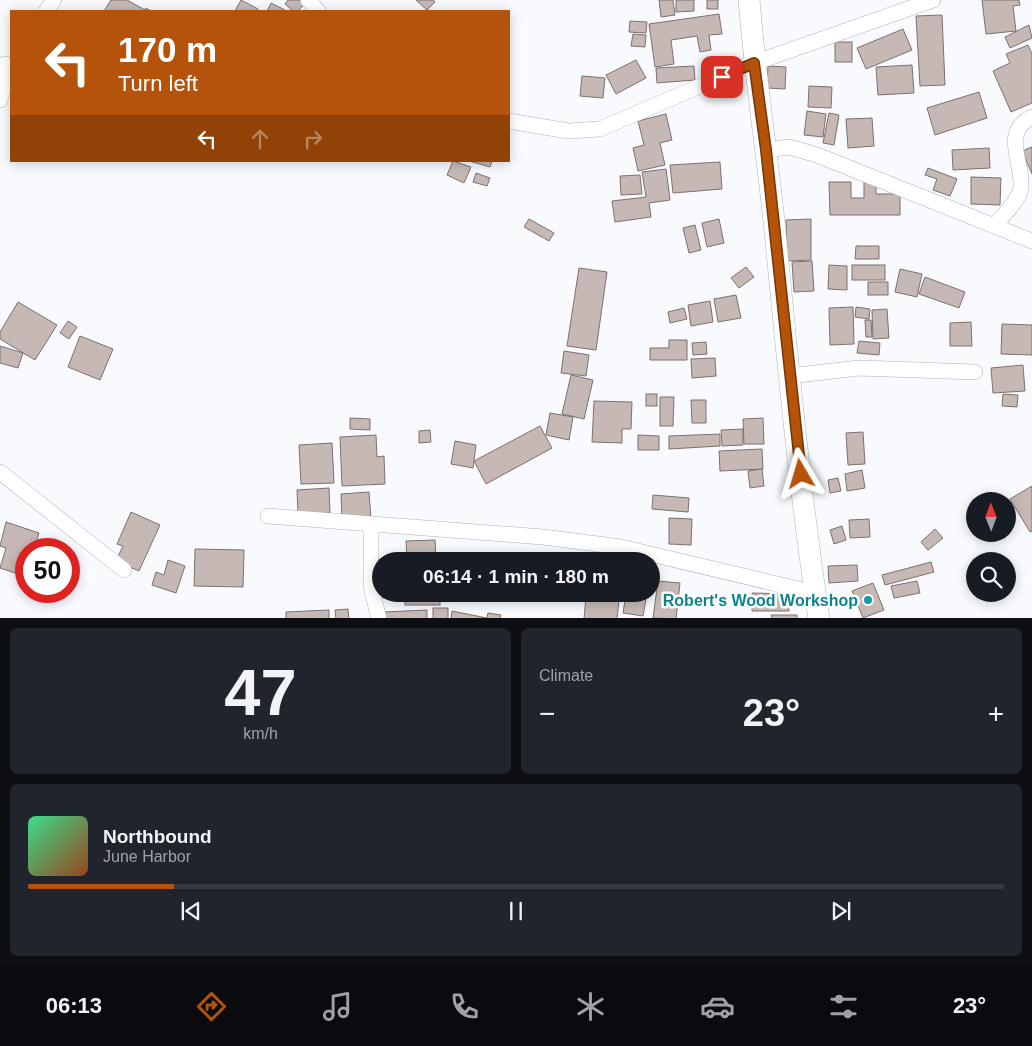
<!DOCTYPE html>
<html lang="en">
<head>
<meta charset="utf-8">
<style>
	:root { --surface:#171b24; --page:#20242c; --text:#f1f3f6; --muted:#9ea1a6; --line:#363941; --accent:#b45309 }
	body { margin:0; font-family:Helvetica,sans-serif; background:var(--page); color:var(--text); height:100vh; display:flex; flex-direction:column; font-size:19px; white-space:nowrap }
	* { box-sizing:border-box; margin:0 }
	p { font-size:16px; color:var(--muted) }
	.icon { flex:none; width:28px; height:28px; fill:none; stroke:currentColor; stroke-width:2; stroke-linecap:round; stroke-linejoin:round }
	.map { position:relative; height:618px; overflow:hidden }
	.details { display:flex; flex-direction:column; gap:10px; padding:10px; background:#0d0f14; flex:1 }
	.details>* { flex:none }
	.guide { position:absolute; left:10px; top:10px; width:500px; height:152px; border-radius:0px; box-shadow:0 2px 12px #0003; background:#b45309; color:#fff; overflow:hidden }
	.needle { width:32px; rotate:359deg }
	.controls { position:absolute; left:966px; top:492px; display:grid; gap:10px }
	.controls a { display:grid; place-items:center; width:50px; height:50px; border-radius:50%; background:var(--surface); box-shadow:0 2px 12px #0003; font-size:25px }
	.speed { position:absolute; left:15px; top:538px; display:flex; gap:10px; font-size:25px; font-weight:700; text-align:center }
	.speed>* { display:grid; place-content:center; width:65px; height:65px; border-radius:50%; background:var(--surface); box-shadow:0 2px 12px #0003; line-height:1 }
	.speed .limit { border:8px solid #d22; background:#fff; color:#111 }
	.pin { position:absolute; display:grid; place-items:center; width:42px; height:42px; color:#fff; margin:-21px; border-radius:10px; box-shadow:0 2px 8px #0006 }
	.me { position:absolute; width:55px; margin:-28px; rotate:353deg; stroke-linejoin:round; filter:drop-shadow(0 0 4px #0008) }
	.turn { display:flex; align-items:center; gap:18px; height:105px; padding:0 25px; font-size:22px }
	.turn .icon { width:65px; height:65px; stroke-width:2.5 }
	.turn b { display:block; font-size:35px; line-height:42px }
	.lanes { display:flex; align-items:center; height:48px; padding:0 25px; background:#0003; justify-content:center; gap:25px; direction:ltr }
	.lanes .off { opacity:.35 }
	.big { font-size:38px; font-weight:600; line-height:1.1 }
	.details .widget { flex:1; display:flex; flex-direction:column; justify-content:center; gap:8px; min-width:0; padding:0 18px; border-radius:8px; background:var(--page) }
	.details .dial { align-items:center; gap:0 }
	.dial b { font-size:65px; line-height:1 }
	.song { display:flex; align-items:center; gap:15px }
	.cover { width:60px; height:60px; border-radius:8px; background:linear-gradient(135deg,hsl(150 70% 55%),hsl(20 70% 35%)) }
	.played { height:5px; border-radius:2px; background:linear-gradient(90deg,var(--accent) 15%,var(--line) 15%) }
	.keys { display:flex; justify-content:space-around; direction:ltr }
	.heat { display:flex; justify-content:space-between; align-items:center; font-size:28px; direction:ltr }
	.details .tiles { flex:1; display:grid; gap:10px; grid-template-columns:1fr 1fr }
	.widget:last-child { grid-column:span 2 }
	.trip { position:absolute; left:372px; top:552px; width:288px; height:50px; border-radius:25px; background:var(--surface); box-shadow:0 2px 12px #0003; font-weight:600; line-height:50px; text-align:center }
	.tab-bar { display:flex; height:80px; justify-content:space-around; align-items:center; background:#090b0e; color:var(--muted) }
	.tab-bar .icon { width:35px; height:35px }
	.tab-bar .current { color:var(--accent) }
	.tab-bar b { font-size:22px; color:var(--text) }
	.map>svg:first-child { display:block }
	.building { fill:#c6b9b5; stroke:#7c716d }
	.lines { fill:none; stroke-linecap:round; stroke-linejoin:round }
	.minor-casing { stroke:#adb2bc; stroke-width:16 }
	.secondary-casing { stroke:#adb2bc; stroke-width:22 }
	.minor { stroke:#fff; stroke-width:15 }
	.secondary { stroke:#fff; stroke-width:21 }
	.route-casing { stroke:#753606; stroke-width:12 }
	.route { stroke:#b45309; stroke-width:9 }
	.culture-dot { fill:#0f9aa8; stroke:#fff; stroke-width:2 }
	.labels { text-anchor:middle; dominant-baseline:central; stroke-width:5; stroke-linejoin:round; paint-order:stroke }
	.culture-label { font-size:16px; font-weight:bold; fill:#0d838f; stroke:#fff; text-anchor:end }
</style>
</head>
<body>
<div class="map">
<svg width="1032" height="619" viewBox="0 0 1032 619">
	<rect width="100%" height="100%" fill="#f8fafe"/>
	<g class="building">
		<polygon points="111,0 127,0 145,10 146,8 151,11 104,11"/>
		<polygon points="241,0 258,9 257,11 235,11"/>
		<polygon points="288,0 302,0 305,3 298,11 293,11 285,4"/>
		<polygon points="416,0 433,0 435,2 427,10"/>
		<polygon points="659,0 673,0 675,15 661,17"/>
		<polygon points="676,0 694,0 694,11 676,12"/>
		<rect x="707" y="0" width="11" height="9"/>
		<polygon points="982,0 1019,0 1020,5 1013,6 1016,31 986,34"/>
		<polygon points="271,3 285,10 284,11 267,11"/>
		<polygon points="719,14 722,34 709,35 711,50 700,52 697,36 671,40 674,64 655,67 649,24"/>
		<polygon points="942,15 945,85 920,86 916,16"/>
		<polygon points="630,21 647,22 646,33 629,32"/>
		<polygon points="1029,25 1032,38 1010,48 1005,37"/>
		<polygon points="903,29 912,50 866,69 857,48"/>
		<polygon points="633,34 646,35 645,47 631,46"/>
		<rect x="835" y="42" width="17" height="20"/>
		<polygon points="1028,45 1032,54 1032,103 1011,112 993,71 1010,63 1006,54"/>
		<polygon points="636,60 646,78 616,94 606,75"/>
		<polygon points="912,65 914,93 878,95 876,67"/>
		<polygon points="694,66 695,80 657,83 656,68"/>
		<polygon points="768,66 786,67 785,89 767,88"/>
		<polygon points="582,76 605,78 603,98 580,96"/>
		<polygon points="809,86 832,87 831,108 808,107"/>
		<polygon points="979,92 987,118 935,135 927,108"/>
		<polygon points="807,111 826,114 823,137 804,135"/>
		<polygon points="829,113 839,115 834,145 823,143"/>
		<polygon points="666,114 672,140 660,143 665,165 638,171 633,148 644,145 638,121"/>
		<polygon points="872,118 874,146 848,148 846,119"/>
		<polygon points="1032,147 1032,174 1022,151"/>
		<polygon points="989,148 990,168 953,170 952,150"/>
		<polygon points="453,161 471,167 464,183 447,175"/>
		<polygon points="469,161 492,161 490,167"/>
		<polygon points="720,162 722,189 673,193 670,165"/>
		<polygon points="928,168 957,179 950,196 933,190 937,179 925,175"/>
		<polygon points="666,169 670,200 649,203 651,217 615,222 612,201 646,197 642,172"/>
		<polygon points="476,173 490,178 487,186 473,182"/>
		<polygon points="640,175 642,194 621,195 620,176"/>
		<polygon points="971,177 1001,178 1000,205 971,204"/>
		<polygon points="829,182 851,182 851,198 864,198 864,182 876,182 876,194 900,194 900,215 830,215"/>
		<polygon points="529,219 554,233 549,241 524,227"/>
		<polygon points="719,219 724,243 707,247 702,223"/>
		<polygon points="811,219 811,260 787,261 786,220"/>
		<polygon points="695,225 701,250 689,253 683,228"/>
		<polygon points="856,246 879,246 879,259 855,259"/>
		<polygon points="812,261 814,291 794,292 792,262"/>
		<polygon points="829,265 847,266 847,290 828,289"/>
		<rect x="852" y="265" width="33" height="15"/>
		<polygon points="746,267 754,277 739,288 731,278"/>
		<polygon points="579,268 607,272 596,350 567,346"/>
		<polygon points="900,269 922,274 917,297 895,292"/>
		<polygon points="925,277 965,292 959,308 919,294"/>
		<rect x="868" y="282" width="20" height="13"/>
		<polygon points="736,295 741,318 718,322 714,299"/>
		<polygon points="710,301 713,322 691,326 688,305"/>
		<polygon points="18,302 57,325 35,360 0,339 0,332"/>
		<polygon points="853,307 854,344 830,345 829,308"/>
		<polygon points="856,307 870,309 869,319 855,317"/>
		<polygon points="684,308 687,319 670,323 668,312"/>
		<polygon points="887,309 889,338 873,339 872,310"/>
		<polygon points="865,320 871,320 872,337 866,337"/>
		<polygon points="68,321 77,327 69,339 60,333"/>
		<polygon points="971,322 972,346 950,346 950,323"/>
		<polygon points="1002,324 1032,325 1032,355 1001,354"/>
		<polygon points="80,336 113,349 100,380 68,367"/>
		<polygon points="669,340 687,340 687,360 650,360 650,348 669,348"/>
		<polygon points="859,341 880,343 879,355 857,353"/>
		<polygon points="706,342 707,354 693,355 692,343"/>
		<polygon points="0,346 23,353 18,368 0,363"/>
		<polygon points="564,351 589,355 586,376 561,373"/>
		<polygon points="715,358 716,376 692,378 691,359"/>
		<polygon points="1023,365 1025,391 993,393 991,368"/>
		<polygon points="571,375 593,380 584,419 562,414"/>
		<rect x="646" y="394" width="11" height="12"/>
		<polygon points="1003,394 1018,395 1017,407 1002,406"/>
		<polygon points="660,397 674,397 673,426 660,426"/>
		<polygon points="691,400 706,400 706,423 692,423"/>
		<polygon points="594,401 632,402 631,429 622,429 622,443 592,442"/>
		<polygon points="550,413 573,417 569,440 546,435"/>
		<polygon points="350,418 370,419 370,430 350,429"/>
		<polygon points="763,418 764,444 744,444 743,419"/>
		<polygon points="540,426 552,448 486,484 474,461"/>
		<polygon points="743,429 743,445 722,446 721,430"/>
		<polygon points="430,430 431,442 419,443 419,431"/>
		<polygon points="863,432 865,464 848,465 846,433"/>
		<polygon points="720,434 720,446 669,449 669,436"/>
		<polygon points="376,435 377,457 384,456 385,484 342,486 340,437"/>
		<polygon points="638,435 659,436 659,450 638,450"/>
		<polygon points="455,441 476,445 473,468 451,464"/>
		<polygon points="332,443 334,483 301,484 299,445"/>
		<polygon points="762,449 763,469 720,471 719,451"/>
		<polygon points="762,469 764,486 750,488 748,471"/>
		<polygon points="862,470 865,488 847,491 845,474"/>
		<polygon points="838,478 841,491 830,493 828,480"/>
		<polygon points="1032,486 1032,531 1030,532 1010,499"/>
		<polygon points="329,488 330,513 298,515 297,490"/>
		<polygon points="369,492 371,518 342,519 341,494"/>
		<polygon points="653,495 689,498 688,512 652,509"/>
		<polygon points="131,512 160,525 139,571 116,561 123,546 117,544"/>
		<polygon points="669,518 692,519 691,545 669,544"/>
		<polygon points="869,519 870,537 850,538 849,520"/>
		<polygon points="6,522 39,533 34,549 26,549 24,576 0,568 6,548 0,546"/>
		<polygon points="842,526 846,540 834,544 830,530"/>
		<polygon points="935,529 943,538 928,550 921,542"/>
		<polygon points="435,540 436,561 407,561 406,541"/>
		<polygon points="195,549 244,550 243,587 194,586"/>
		<polygon points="168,560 185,566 176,593 152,585 156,572 164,575"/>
		<polygon points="931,562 934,572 885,585 882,575"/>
		<polygon points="857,565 858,581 829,583 828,566"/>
		<polygon points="381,578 381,594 393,594 394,597 374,598 373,579"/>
		<polygon points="658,581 680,583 676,619 653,618"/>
		<polygon points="917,581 920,593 894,598 891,586"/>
		<polygon points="873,583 884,610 863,618 852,591"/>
		<polygon points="47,591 59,591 53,600 45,594"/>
		<polygon points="752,593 789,594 789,611 752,611"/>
		<rect x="405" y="594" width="35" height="11"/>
		<polygon points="626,594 647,594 643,616 623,613"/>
		<polygon points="586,596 619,600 617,619 584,619"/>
		<rect x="433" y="608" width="15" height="11"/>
		<polygon points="348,609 349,619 336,619 335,610"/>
		<polygon points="329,610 329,619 286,619 286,612"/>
		<polygon points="427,610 427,619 385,619 384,612"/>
		<polygon points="452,611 487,618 488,613 501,615 500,619 451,619"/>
		<polygon points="771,615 797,615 797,619 772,619"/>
	</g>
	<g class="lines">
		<defs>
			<g id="minor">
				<polyline points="308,0 318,11"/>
				<polyline points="46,11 54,0"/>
				<polyline points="0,100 5,81 5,64"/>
				<polyline points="509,121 568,131 600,129 754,63 933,0"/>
				<polyline points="766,150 789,147 817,155 1032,241"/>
				<path d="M995,225C1003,215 1020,200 1021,187C1023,162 1001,132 1032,117"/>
				<polyline points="789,376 859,368 975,372"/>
				<polyline points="0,472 124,570"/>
				<polyline points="268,516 543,537 621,547 815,593"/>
				<polyline points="371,526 371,586 379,619"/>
			</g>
			<path id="secondary" d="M749,0C755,74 766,147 774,221C787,354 799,487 819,619"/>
		</defs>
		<use href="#minor" class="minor-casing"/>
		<use href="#secondary" class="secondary-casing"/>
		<use href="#minor" class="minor"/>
		<use href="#secondary" class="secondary"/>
	</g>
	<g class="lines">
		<defs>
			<polyline id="route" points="722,77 754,63 766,150 801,474"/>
		</defs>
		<use href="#route" class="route-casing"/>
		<use href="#route" class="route"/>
	</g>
	<circle class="culture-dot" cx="868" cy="600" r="5"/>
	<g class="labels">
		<g class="culture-label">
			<text x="858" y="600">Robert's Wood Workshop</text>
		</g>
	</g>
</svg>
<div class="controls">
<a><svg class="needle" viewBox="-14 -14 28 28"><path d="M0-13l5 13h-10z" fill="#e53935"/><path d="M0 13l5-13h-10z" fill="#9ea1a6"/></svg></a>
<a><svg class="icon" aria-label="search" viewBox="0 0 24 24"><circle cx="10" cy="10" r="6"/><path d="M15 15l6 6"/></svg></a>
</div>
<div class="speed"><div class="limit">50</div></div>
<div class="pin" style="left:722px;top:77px;background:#d93025"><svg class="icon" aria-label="arrive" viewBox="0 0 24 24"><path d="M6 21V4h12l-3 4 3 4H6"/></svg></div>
<svg class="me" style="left:801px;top:474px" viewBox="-20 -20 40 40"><path d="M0-17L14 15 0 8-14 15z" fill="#b45309" stroke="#fff" stroke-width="4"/></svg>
<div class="trip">06:14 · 1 min · 180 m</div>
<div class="guide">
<div class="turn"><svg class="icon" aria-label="left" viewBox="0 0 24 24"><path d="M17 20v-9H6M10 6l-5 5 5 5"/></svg><div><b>170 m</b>Turn left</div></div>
<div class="lanes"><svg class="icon" aria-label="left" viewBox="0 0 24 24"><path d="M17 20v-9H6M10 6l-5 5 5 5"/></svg><svg class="icon off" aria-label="ahead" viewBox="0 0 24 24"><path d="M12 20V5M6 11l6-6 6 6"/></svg><svg class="icon off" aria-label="right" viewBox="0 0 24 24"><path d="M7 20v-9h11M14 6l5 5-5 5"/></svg></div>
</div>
</div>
<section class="details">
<div class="tiles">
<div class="widget dial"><b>47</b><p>km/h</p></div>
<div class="widget"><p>Climate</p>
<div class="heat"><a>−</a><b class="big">23°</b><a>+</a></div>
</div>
<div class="widget">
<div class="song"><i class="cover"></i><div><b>Northbound</b><p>June Harbor</p></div></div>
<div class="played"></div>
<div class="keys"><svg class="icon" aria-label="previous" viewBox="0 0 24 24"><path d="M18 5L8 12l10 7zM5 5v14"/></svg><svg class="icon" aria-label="pause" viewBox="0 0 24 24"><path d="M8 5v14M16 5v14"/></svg><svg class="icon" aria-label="next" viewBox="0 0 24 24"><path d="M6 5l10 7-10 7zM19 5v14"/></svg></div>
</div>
</div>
</section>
<nav class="tab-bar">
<b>06:13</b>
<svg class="icon current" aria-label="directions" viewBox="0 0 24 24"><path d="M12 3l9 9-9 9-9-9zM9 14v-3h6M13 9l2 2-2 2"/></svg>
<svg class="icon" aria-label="music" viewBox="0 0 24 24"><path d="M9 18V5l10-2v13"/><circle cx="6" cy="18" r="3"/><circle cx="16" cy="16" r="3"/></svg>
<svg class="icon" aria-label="phone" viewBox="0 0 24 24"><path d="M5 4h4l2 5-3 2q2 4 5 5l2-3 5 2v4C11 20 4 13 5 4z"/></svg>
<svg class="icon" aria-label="climate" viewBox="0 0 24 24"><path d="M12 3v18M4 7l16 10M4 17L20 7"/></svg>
<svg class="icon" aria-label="car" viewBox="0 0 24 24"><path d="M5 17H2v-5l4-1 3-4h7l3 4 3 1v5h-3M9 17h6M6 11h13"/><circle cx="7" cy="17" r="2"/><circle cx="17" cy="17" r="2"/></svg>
<svg class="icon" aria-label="filters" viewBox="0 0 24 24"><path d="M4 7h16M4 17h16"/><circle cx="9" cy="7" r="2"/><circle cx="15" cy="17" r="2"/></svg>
<b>23°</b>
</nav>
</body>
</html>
